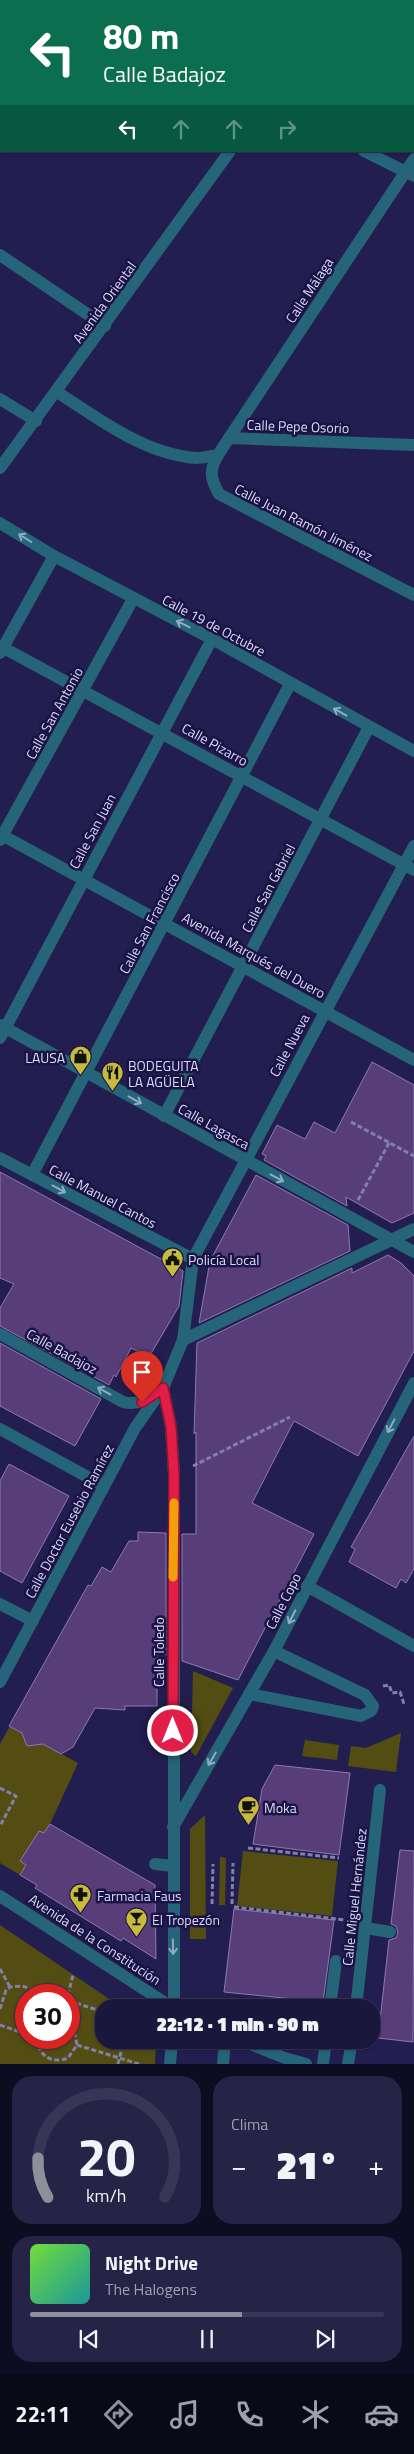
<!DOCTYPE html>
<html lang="es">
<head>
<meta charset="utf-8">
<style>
	:root { --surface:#1a163c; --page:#272347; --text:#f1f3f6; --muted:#9f9faf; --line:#383556; --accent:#8c9099 }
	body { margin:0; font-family:"Titillium Web",sans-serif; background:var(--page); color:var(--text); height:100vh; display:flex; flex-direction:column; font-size:19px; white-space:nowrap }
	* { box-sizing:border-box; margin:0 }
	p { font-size:16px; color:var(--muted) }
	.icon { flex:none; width:28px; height:28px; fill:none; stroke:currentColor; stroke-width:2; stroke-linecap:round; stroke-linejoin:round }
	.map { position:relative; height:2064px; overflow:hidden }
	.details { display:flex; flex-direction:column; gap:12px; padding:12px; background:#0e0c21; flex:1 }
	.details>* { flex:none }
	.banner { position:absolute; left:0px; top:0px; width:415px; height:152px; box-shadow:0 1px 4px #0004,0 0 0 1px var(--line); background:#0b6e4f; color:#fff; overflow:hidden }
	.speed { position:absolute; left:15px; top:1984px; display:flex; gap:10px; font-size:25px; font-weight:700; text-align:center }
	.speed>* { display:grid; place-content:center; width:65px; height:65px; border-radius:50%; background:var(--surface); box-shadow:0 1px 4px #0004,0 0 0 1px var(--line); line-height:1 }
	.speed .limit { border:8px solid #d22; background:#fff; color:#111 }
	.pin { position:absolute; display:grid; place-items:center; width:42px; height:42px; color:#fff; margin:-51px -21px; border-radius:50% 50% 50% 0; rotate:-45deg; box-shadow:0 0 5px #0007 }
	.pin .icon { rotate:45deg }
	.me { position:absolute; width:55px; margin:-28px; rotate:0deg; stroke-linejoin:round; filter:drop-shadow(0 0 4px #0008) }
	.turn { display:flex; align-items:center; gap:18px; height:105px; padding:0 20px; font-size:22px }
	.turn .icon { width:65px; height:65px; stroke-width:2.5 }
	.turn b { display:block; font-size:35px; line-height:42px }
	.lanes { display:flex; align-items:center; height:48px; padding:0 20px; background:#0003; justify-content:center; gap:25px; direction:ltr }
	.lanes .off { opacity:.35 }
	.big { font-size:38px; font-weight:800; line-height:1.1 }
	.details .widget { flex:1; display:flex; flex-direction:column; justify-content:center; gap:8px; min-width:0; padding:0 18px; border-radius:20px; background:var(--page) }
	.details .dial { align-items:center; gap:0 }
	.dial svg { height:130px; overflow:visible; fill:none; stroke:var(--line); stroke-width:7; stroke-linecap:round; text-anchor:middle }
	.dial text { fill:var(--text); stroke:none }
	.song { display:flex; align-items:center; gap:15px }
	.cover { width:60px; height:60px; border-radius:8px; background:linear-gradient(135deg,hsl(100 70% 55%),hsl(180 70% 35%)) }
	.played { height:5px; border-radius:2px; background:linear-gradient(90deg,var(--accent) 60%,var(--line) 60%) }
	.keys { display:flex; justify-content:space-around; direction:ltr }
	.heat { display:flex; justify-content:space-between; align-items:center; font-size:28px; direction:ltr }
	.details .tiles { flex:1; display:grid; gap:12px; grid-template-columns:1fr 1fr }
	.widget:last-child { grid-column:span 2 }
	.trip { position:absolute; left:95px; top:1999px; width:285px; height:50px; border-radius:20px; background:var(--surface); box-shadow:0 1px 4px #0004,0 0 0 1px var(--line); font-weight:800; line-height:50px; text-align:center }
	.tab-bar { display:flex; height:80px; justify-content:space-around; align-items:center; background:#0a0918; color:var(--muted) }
	.tab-bar .icon { width:35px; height:35px }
	.tab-bar .current { color:var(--accent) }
	.tab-bar b { font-size:22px; color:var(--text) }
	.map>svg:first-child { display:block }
	.green { fill:#534d13; fill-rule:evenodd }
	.building { fill:#583e79; stroke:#8f78b0 }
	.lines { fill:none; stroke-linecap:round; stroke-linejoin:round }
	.path { stroke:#8180a9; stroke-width:3; stroke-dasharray:5 2.5; stroke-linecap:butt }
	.minor { stroke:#256479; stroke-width:12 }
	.oneway { stroke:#90abc6 }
	.route-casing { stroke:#92132f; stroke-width:12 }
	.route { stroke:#e11d48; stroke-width:9 }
	.slow { stroke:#f59e0b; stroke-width:9 }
	.labels { text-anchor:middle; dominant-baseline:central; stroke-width:5; stroke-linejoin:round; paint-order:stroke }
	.street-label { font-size:14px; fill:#d8dafa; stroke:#1a1344 }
	.poi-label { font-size:14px; fill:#d8dafa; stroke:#1a1344; text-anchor:start }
</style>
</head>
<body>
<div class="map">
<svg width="414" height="2064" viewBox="0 0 414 2064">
	<rect width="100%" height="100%" fill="#231e50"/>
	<g class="green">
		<polygon points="193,1671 233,1688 196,1756 191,1752"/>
		<polygon points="10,1726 78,1763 50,1824 20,1875 0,1863 0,1744"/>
		<polygon points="401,1733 396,1772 348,1766 351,1746 366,1748"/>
		<polygon points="305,1740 339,1745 337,1760 302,1756"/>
		<polygon points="205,1815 206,1939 190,1939 190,1829"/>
		<polygon points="243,1851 338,1861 332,1916 237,1906"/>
		<polygon points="220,1857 226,1858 225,1905 219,1905"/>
		<path d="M0,1925L121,2007L104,2008V2040H156L155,2064H0ZM26,1995H69V2038H26Z"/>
	</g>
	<g class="building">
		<polygon points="372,1062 414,1085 414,1213 392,1223 346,1197 347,1206 264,1160 266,1156 262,1154 277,1125 305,1139 314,1122 335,1133"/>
		<polygon points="0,1172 183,1271 179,1306 149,1357 131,1348 116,1377 114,1375 109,1385 0,1326 0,1308 14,1284 0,1278"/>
		<polygon points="256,1175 348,1225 350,1251 199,1323 210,1261"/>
		<polygon points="388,1255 401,1263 414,1276 414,1351 358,1456 294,1421 252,1503 314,1534 238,1680 182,1661 182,1534 196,1534 196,1432 194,1434 197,1343 352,1268 352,1273"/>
		<polygon points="0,1343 101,1399 75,1446 0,1406"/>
		<polygon points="414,1436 414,1569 406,1583 401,1579 396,1588 349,1562 355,1549 351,1547"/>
		<polygon points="9,1464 69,1496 22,1583 0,1571 0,1481"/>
		<polygon points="138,1532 166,1533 166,1655 157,1652 157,1706 125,1706 125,1710 95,1708 73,1747 61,1754 43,1744 27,1746 22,1733 9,1726 88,1585 91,1586 102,1567 111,1572 129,1541 138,1541"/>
		<polygon points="275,1765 350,1773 339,1855 253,1844 262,1789"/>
		<polygon points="50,1824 155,1885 156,1959 123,1938 121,1941 56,1901 35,1888 37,1885 20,1875 26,1865 20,1861 39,1831 44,1833"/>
		<polygon points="400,1850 414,1851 413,2042 378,2038 389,1940 396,1938 398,1933 396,1926 391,1924"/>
		<polygon points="234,1909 334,1920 323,2002 224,1992"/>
	</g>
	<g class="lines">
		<g class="path">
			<polyline points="351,1122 414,1156"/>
			<polyline points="358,1200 389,1143"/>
			<polyline points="193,1466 290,1417"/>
			<polyline points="383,1686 389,1685 392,1693 400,1692 404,1704"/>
			<polyline points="0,1788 16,1796 0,1826"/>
			<polyline points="248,1848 339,1858"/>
			<polyline points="212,1904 213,1864"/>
			<polyline points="232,1904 233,1863"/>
			<polyline points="234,1907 345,1920"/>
			<polyline points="0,1969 10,1987"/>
			<polyline points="68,1995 73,1975"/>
			<polyline points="69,2001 104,2012"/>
			<polyline points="0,2009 6,1990 10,1987 22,1986 51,1995"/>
			<polyline points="0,2025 26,2034"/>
			<path d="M38,2038C38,2056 51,2064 68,2058L77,2045L74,2030L69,2025"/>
			<polyline points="77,2045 139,2064"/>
			<polyline points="118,2064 124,2040"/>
		</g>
		<g class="minor">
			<polyline points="323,0 325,1"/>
			<polyline points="33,1 34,0"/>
			<polyline points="339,1 340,0"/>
			<polyline points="0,46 1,44"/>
			<polyline points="364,151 414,176"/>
			<polyline points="0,255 105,326"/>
			<path d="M57,392C99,419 144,454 196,458C203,458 211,456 218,455L229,438L414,445"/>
			<polyline points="0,399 36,421"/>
			<polyline points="229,438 414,159"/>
			<path d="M218,455C209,470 210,478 219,494L414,595"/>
			<polyline points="0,468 230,151"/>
			<polyline points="0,523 54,556 212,639 414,751"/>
			<polyline points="0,646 414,870"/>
			<polyline points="0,653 54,556"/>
			<polyline points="0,834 414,1060"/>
			<polyline points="0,840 133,599"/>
			<polyline points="0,1025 414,1252"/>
			<polyline points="0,1038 212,639"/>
			<polyline points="164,1116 369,727"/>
			<polyline points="0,1158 193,1259"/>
			<polyline points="32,1175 290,684"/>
			<path d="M0,1334L123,1402C139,1406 151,1398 163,1388L171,1427L174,1475V2008"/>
			<polyline points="183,1340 414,1229"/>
			<polyline points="0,1429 104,1486"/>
			<polyline points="307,1586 414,1646"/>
			<polyline points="0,1604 33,1621"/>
			<polyline points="0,1682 135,1428 163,1388 183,1340 193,1259 414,846"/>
			<polyline points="249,1694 361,1716 371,1711 373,1706 365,1695 274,1651"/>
			<polyline points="173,1827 274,1651 414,1383"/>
			<polyline points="155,1864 173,1866"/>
			<polyline points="0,1896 173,2008"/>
			<polyline points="366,1928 390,1932"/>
			<polyline points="330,2008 336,1961"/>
			<polyline points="356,2008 380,1790"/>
			<polyline points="240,2040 285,2058 306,2064"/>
			<polyline points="170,2064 172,2040"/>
			<polyline points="223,2064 225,2040"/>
			<polyline points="323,2064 326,2040"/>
			<polyline points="348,2064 352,2040"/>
		</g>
	</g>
	<defs><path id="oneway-shaft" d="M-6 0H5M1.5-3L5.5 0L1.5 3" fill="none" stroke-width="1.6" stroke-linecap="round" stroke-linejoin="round" transform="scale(1.25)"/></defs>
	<g class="oneway">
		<use href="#oneway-shaft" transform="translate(25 538) rotate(-148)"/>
		<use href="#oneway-shaft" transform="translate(183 624) rotate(-153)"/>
		<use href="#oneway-shaft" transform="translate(340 712) rotate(-151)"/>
		<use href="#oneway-shaft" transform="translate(135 1100) rotate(29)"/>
		<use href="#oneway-shaft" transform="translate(277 1178) rotate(28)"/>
		<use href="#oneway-shaft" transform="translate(59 1189) rotate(28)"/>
		<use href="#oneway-shaft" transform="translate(104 1391) rotate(-151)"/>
		<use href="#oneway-shaft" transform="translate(391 1426) rotate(118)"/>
		<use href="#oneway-shaft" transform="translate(292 1617) rotate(117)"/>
		<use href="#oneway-shaft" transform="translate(212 1759) rotate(120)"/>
		<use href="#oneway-shaft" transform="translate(173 1947) rotate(89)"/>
	</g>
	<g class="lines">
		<defs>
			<polyline id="route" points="142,1402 163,1388 171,1427 174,1475 173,1731"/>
		</defs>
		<use href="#route" class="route-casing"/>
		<use href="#route" class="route"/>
		<polyline class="slow" points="173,1577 174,1503"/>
	</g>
	<defs>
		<symbol id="shop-pin" viewBox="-11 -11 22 30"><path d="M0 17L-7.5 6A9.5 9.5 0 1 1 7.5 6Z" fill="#c8bb3b" stroke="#1a1344"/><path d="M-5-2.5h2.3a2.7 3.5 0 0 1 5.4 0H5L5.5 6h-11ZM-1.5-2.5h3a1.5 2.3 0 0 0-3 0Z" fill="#111"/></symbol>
		<symbol id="restaurant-pin" viewBox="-11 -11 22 30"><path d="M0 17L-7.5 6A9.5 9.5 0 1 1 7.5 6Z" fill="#c8bb3b" stroke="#1a1344"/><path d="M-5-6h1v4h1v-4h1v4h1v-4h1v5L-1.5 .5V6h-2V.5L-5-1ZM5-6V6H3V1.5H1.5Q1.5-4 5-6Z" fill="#111"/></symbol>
		<symbol id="civic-pin" viewBox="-11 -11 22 30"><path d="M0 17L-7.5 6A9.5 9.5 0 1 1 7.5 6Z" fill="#c8bb3b" stroke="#1a1344"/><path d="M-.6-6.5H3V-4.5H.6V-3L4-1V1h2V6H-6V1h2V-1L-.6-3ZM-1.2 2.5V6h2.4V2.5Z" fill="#111"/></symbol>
		<symbol id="cafe-pin" viewBox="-11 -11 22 30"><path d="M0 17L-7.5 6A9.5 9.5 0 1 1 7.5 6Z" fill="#c8bb3b" stroke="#1a1344"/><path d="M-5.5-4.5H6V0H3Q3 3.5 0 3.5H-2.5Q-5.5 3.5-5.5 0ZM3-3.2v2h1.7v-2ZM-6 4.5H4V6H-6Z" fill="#111"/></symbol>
		<symbol id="pharmacy-pin" viewBox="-11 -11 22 30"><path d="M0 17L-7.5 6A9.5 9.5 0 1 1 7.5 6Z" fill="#c8bb3b" stroke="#1a1344"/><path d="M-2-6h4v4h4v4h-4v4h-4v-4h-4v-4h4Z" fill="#111"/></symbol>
		<symbol id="bar-pin" viewBox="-11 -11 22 30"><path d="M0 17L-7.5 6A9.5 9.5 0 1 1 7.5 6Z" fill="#c8bb3b" stroke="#1a1344"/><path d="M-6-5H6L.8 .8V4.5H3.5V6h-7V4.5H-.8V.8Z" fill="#111"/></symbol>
	</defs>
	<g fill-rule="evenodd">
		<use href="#shop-pin" x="68" y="1044" width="25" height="34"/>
		<use href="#restaurant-pin" x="100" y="1060" width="25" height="34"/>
		<use href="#civic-pin" x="160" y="1246" width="25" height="34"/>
		<use href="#cafe-pin" x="236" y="1794" width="25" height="34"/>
		<use href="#pharmacy-pin" x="68" y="1882" width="25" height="34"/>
		<use href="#bar-pin" x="124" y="1906" width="25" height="34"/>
	</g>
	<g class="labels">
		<g class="street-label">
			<text transform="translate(309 290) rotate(-57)">Calle Málaga</text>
			<text transform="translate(104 302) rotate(-54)">Avenida Oriental</text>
			<text transform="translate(298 426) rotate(2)">Calle Pepe Osorio</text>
			<text transform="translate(304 522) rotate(27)">Calle Juan Ramón Jiménez</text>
			<text transform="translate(214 625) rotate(28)">Calle 19 de Octubre</text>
			<text transform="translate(54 713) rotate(-61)">Calle San Antonio</text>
			<text transform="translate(215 744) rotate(29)">Calle Pizarro</text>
			<text transform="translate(92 831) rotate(-62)">Calle San Juan</text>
			<text transform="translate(268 888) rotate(-62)">Calle San Gabriel</text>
			<text transform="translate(149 923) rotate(-62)">Calle San Francisco</text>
			<text transform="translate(254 955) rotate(29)">Avenida Marqués del Duero</text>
			<text transform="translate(289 1045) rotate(-62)">Calle Nueva</text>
			<text transform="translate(214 1126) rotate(29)">Calle Lagasca</text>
			<text transform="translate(103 1196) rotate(28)">Calle Manuel Cantos</text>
			<text transform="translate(62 1351) rotate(29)">Calle Badajoz</text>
			<text transform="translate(69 1521) rotate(-62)">Calle Doctor Eusebio Ramírez</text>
			<text transform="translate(283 1601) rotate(-63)">Calle Copo</text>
			<text transform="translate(158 1652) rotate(-90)">Calle Toledo</text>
			<text transform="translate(354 1897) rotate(-84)">Calle Miguel Hernández</text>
			<text transform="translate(95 1939) rotate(33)">Avenida de la Constitución</text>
		</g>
		<g class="poi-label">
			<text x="65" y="1057" text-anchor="end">LAUSA</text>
			<text x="128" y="1065">BODEGUITA<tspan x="128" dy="16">LA AGÜELA</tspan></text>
			<text x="188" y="1259">Policía Local</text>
			<text x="264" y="1807">Moka</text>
			<text x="97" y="1895">Farmacia Faus</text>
			<text x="152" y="1919">El Tropezón</text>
		</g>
	</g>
</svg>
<div class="speed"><div class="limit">30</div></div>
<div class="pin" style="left:142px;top:1402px;background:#d93025"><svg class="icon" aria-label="arrive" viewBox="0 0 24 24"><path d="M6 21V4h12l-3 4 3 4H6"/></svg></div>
<svg class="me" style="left:173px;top:1731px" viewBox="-20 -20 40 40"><circle r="17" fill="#e11d48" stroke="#fff" stroke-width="3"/><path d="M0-11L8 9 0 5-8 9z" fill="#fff"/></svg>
<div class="trip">22:12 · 1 min · 90 m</div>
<div class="banner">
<div class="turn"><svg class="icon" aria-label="left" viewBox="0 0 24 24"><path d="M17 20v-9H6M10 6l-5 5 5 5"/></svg><div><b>80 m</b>Calle Badajoz</div></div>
<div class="lanes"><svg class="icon" aria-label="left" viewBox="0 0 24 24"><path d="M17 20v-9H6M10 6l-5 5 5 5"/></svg><svg class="icon off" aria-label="ahead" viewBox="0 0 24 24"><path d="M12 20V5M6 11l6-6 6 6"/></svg><svg class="icon off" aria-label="ahead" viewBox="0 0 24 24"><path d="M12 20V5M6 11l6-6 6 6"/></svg><svg class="icon off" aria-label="right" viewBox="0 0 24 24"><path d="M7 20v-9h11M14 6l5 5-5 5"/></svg></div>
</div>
</div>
<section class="details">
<div class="tiles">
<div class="widget dial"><svg viewBox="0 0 100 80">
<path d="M14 69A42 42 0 1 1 86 69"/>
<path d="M14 69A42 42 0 0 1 8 45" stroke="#8c9099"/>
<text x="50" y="56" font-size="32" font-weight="700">20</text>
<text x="50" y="72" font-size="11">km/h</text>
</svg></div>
<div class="widget"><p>Clima</p>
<div class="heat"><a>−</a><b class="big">21°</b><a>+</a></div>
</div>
<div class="widget">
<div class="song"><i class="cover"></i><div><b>Night Drive</b><p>The Halogens</p></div></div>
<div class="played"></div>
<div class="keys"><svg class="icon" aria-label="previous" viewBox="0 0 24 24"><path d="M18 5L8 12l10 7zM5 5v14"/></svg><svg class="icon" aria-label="pause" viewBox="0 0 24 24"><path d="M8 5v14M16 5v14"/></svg><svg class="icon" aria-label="next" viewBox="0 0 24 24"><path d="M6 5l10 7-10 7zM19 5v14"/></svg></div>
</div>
</div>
</section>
<nav class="tab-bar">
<b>22:11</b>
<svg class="icon current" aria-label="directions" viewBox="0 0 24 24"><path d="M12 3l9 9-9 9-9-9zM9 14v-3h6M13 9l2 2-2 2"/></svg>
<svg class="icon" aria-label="music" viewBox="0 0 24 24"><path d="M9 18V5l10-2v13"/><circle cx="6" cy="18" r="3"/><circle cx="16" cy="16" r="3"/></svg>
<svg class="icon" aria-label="phone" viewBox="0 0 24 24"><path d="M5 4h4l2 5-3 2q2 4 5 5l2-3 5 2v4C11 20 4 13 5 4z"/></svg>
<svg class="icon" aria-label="climate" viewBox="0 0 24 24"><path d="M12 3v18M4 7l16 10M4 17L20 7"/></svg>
<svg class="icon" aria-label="car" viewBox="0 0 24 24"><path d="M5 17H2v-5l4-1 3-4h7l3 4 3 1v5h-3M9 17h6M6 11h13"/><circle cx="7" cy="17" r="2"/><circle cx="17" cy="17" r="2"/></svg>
</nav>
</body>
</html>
